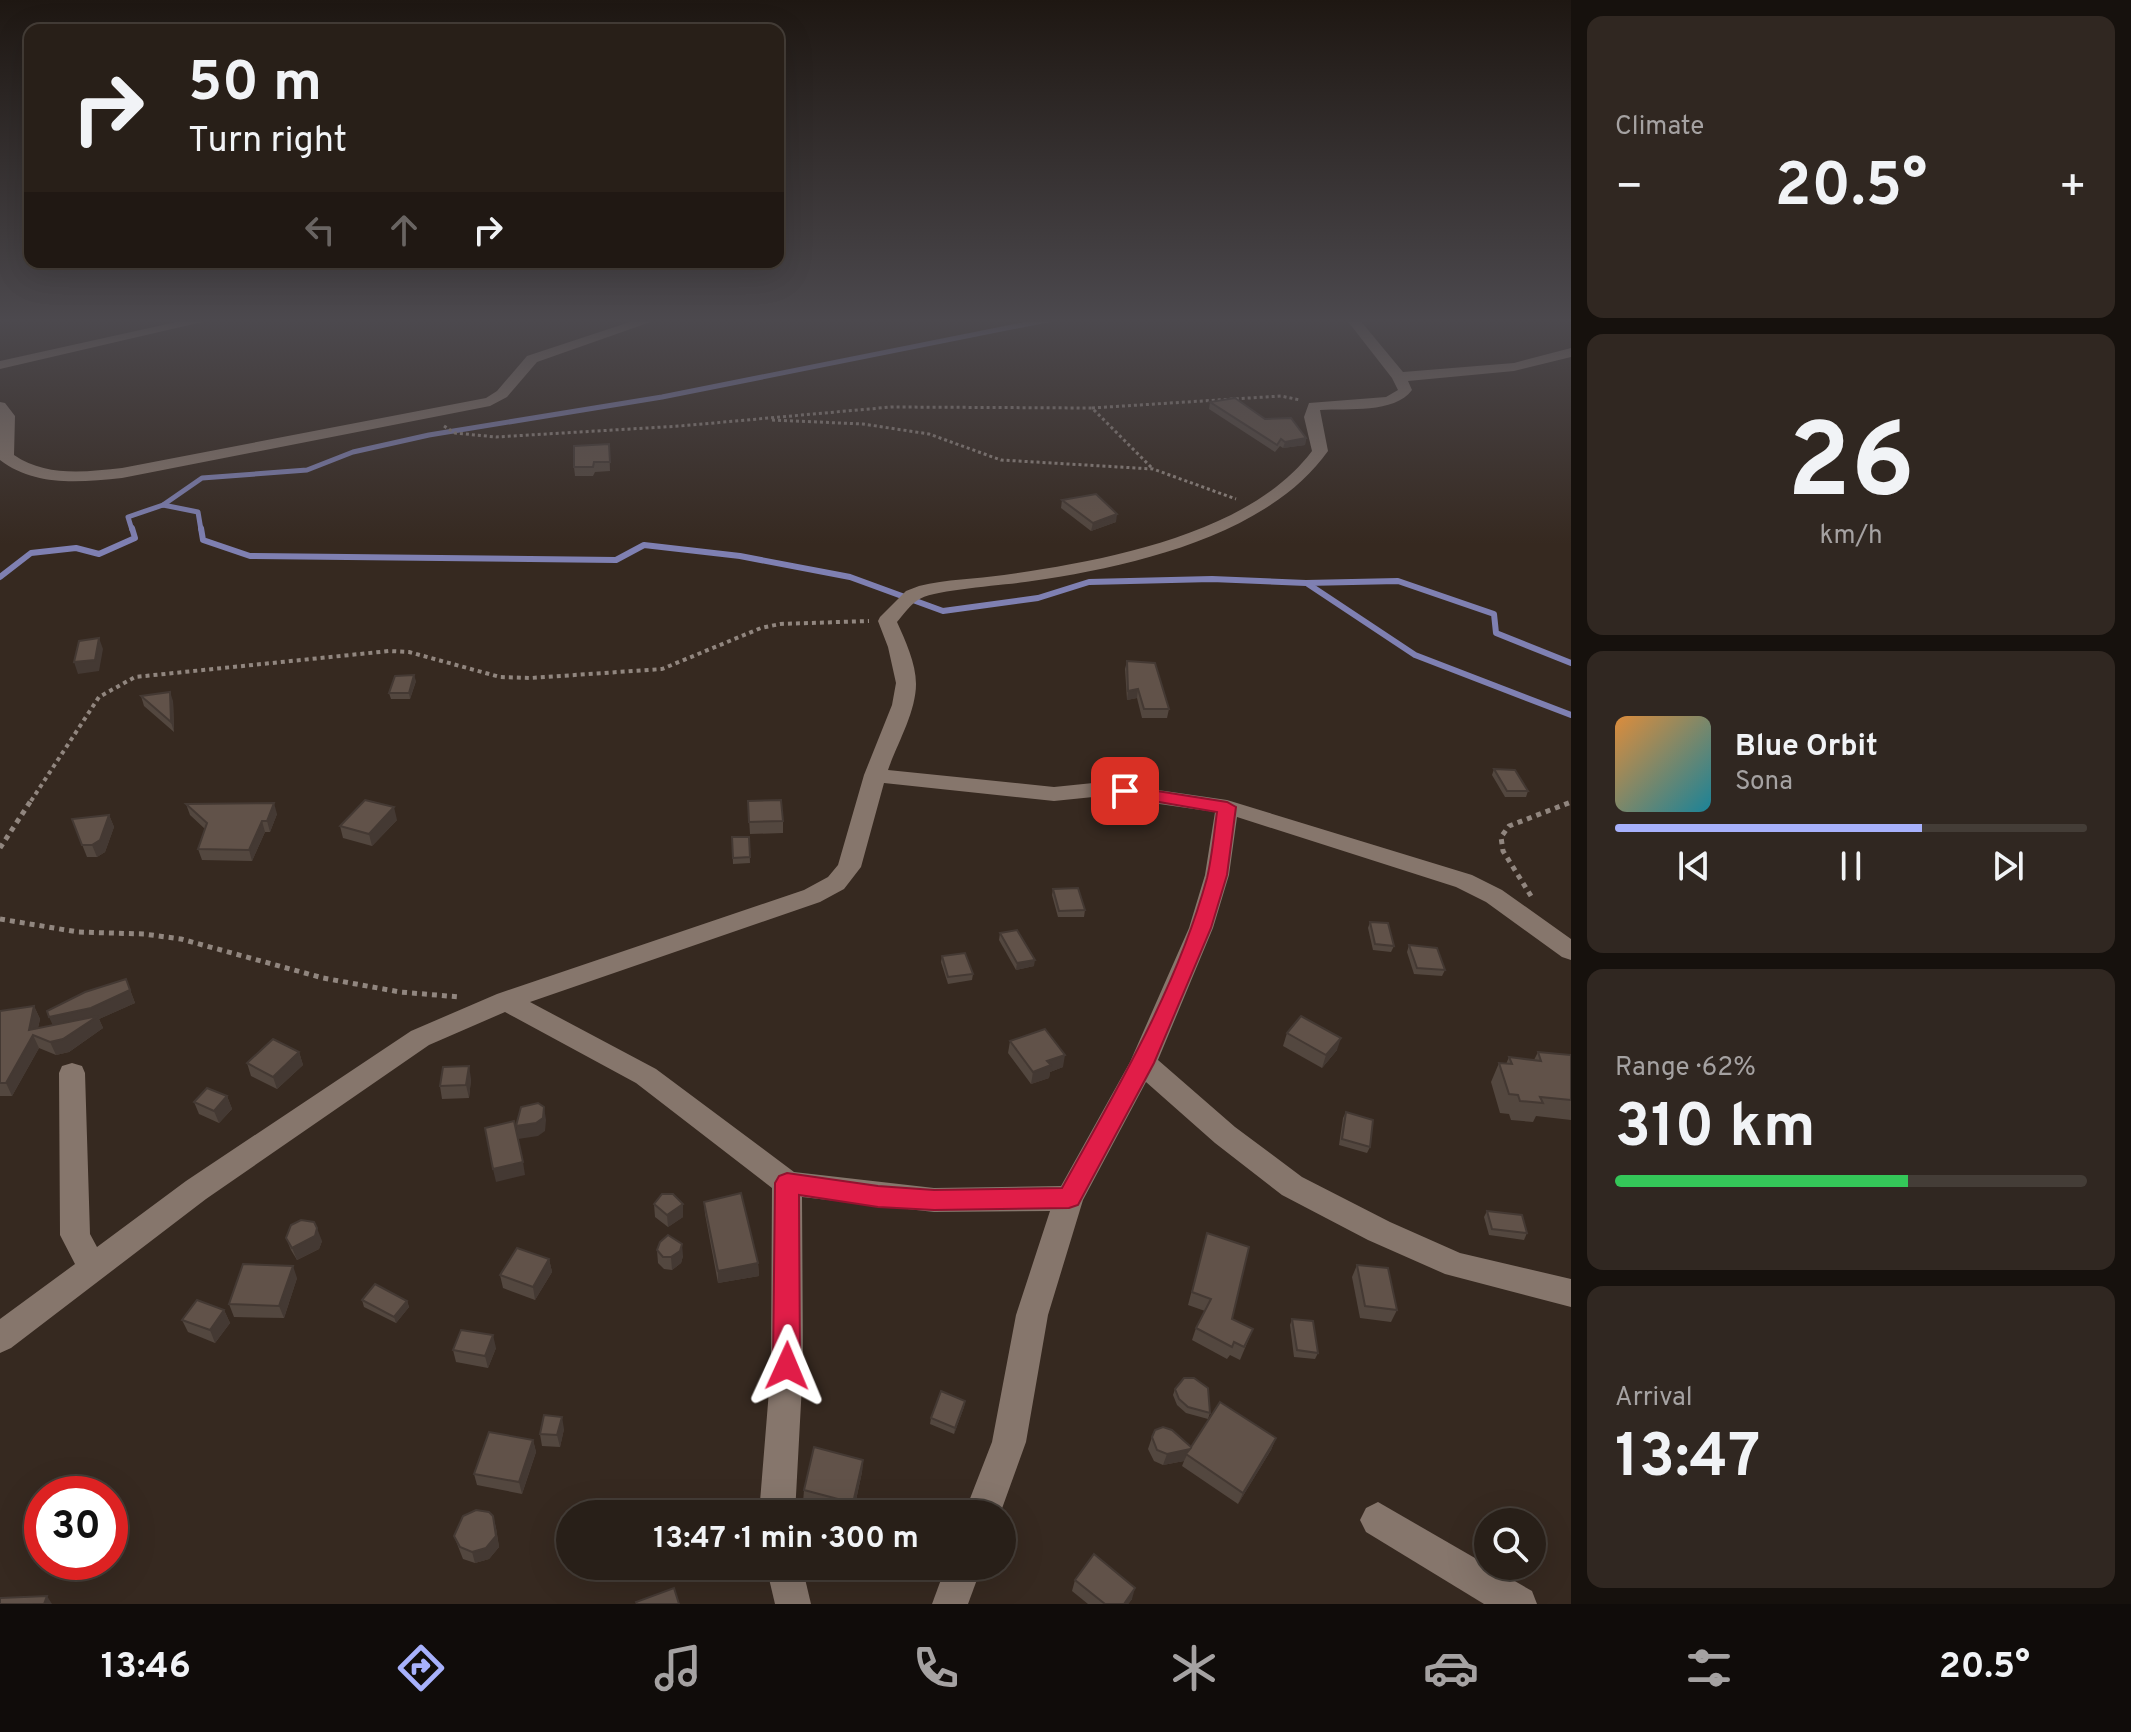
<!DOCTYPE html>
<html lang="en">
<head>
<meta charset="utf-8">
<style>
	:root { --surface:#281f18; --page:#302721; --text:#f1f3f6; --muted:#a5a2a2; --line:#443d37; --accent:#a7b1fc }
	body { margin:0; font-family:Overpass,sans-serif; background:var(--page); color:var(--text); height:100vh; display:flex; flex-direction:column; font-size:30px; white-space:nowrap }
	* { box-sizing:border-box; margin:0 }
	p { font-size:26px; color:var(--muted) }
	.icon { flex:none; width:44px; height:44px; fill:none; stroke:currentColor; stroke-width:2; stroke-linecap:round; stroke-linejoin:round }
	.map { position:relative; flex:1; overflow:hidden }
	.panel { display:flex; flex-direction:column; gap:16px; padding:16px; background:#16110d; width:560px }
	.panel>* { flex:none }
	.guide { position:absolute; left:24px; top:24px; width:760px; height:244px; border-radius:16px; box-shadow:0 8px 32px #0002,0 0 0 2px var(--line); background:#281f18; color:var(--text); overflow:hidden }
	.fabs { position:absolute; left:1474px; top:1508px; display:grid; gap:16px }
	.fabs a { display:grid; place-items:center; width:72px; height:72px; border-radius:50%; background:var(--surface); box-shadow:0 8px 32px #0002,0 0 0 2px var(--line); font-size:40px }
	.speed { position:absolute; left:24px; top:1476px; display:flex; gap:16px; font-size:40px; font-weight:700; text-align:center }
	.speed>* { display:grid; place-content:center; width:104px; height:104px; border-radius:50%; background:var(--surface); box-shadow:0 8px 32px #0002,0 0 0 2px var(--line); line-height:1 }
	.speed .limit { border:12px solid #d22; background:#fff; color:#111 }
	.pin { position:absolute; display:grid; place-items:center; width:68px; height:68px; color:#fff; margin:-34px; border-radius:16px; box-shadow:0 4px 12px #0006 }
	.me { position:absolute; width:88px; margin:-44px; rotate:1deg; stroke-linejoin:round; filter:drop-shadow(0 0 6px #0008) }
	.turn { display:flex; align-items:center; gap:28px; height:168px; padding:0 32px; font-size:36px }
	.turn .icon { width:104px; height:104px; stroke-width:2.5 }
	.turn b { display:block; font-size:56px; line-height:68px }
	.lanes { display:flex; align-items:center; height:76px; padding:0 32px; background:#0003; justify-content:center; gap:40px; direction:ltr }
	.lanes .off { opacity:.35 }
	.big { font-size:60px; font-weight:700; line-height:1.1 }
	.panel .tile { flex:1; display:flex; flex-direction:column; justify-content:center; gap:12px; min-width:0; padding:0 28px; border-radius:16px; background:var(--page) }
	.panel .dial { align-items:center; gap:0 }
	.dial b { font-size:104px; line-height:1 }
	.song { display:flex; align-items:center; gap:24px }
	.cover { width:96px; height:96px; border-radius:12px; background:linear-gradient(135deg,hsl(30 70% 55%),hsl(190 70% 35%)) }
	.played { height:8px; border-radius:4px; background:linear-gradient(90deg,var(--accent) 65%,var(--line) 65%) }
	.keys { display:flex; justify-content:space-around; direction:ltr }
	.heat { display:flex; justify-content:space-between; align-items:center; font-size:44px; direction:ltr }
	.charge { height:12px; border-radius:6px; background:linear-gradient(90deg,#34c759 62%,var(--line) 0) }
	.trip { position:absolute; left:556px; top:1500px; width:460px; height:80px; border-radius:40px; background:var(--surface); box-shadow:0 8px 32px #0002,0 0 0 2px var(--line); font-weight:700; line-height:80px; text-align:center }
	.tab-bar { display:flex; height:128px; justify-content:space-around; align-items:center; background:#100c0a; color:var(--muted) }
	.tab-bar .icon { width:56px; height:56px }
	.tab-bar .selected { color:var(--accent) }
	.tab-bar b { font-size:36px; color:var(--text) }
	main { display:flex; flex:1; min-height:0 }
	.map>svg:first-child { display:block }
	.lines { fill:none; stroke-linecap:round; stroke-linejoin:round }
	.stream-far1 { stroke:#7f80b2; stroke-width:5 }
	.stream { stroke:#7f80b2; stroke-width:6 }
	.path-far2 { stroke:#91867f; stroke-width:3; stroke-dasharray:3 3; stroke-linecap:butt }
	.path-far1 { stroke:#91867f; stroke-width:4; stroke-dasharray:4 4; stroke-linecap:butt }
	.path { stroke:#91867f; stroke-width:5; stroke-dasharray:5 5; stroke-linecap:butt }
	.minor { fill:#86766c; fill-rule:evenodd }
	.wall { fill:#53473f }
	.shaded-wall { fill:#443933 }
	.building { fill:#615249; stroke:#443933; stroke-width:2 }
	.route { fill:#e11d48; stroke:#92132f; stroke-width:2 }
</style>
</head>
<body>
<main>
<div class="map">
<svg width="1571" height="1604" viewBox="0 0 1571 1604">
	<rect width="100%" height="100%" fill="#362920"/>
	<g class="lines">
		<g class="stream-far1">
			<polyline points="163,505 202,478 307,470 353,452 429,435 662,397 1052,319"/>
			<polyline points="132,530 128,517 163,505 198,512 201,530"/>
		</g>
		<g class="stream">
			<polyline points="201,528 203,540 250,556 616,560 644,545 740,556 850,577 943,611 1038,598 1089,582 1212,579 1306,583 1398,581 1494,614 1496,633 1571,663"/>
			<polyline points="0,577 31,553 76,548 99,554 135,538 132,528"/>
			<polyline points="1308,584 1415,655 1571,715"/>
		</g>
		<g class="path-far2">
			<polyline points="1092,408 1281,396 1300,400"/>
			<polyline points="772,420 863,424 929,434 1001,460 1153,469 1236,499"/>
			<polyline points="444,426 455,433 496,437 680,426 891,407 1092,408 1153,469"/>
		</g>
		<polyline class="path-far1" points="31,801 99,697 135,677 389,651 409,652 500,677 531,678 662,669 761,628 780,624 869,621"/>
		<g class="path">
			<polyline points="0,848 32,799"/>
			<polyline points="1531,896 1503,851 1501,837 1509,826 1571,802"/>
			<polyline points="0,919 78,932 144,934 181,939 323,978 400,992 460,997"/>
		</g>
		<g class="minor">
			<polygon points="190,319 215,319 0,369 0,361"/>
			<path d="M639,319H659L537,362L507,397L490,406L122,478C80,482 35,487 0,460V402L5,403L15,416L14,455C46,477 85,472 122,468L486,398L497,391L527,356Z"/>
			<path d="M1346,319H1359L1403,372L1514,363L1571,348V357L1514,371L1408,381L1412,390C1394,414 1348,408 1320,410L1328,451C1268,536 1130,567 1032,581C1010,585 932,589 918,600C910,605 903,615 897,622C905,640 916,663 916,684C916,712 897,744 888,770L1054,787L1103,782L1227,800L1472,875L1502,890L1571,939V960L1562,957L1486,902L1456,887L1237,817L1229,875L1213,928L1158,1060L1235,1127L1302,1177L1390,1222L1460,1253L1571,1279V1307L1445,1274L1368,1240L1282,1195L1215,1143L1146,1082L1083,1200L1048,1315L1026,1442L1000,1514H964L992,1442L1016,1315L1050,1211L934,1212L802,1197L803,1366L795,1514H759L771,1366L772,1188L636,1083L505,1012L429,1045L206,1199L11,1348L0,1353V1319L75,1264L60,1235L59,1073L62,1066L72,1063L82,1066L85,1073L90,1234L97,1247L186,1181L411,1031L497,994L804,890L828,877L838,865L864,775L892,705L896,683L888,647L878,621L880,617L906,591L919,586C946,579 976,579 1004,575C1102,561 1249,535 1312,451L1304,417L1309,403L1386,397L1398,390L1392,378ZM884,783L1054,801L1103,796L1215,812L1205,875L1189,928L1130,1062L1061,1186L934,1188L794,1172L656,1069L530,1002L820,902L844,889L861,867Z"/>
			<polygon points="1378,1502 1532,1591 1537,1604 1484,1604 1366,1532 1360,1520 1366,1508"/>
			<polygon points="766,1566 802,1566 811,1604 775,1604"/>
			<polygon points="946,1566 982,1566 968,1604 932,1604"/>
		</g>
	</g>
	<g class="wall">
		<polygon points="1210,402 1265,419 1306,438 1305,445 1283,448 1280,446 1275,452 1209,409"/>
		<polygon points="609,444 610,471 595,472 593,476 575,476 574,467"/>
		<polygon points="1062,500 1116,522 1091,531 1061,508"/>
		<polygon points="1127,661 1169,709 1167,718 1142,718 1137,698 1127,700 1125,669"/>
		<polygon points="416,681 410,699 391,699 389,693"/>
		<polygon points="141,696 173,701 174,732 144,706"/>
		<polygon points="1494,769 1528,791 1526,797 1505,797 1492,775"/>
		<polygon points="748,801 783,821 783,833 750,834"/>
		<polygon points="186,804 277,814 270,832 265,832 252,861 202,860 198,849 205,829 190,815"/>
		<polygon points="109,815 114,827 105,852 97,857 87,857 72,819"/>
		<polygon points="397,820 372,846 343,838 340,826"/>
		<polygon points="732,837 749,837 750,863 733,864"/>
		<polygon points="1053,889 1085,910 1084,917 1058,917 1052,895"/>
		<polygon points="1370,922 1394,946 1391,952 1373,950 1368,928"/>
		<polygon points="1000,933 1034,966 1016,970 999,940"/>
		<polygon points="1409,945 1445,970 1442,976 1414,974 1407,952"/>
		<polygon points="942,956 973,974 972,980 948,984 941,962"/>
		<polygon points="126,979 135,1003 99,1019 103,1028 69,1052 56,1055 39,1048 12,1096 0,1096 0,1011 34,1006 40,1019 38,1028 53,1025"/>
		<polygon points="1287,1033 1337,1050 1322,1068 1283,1046"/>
		<polygon points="1010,1041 1063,1067 1050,1072 1049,1078 1031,1084 1008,1053"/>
		<polygon points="299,1052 303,1065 277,1089 251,1076 247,1063"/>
		<polygon points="1538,1052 1571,1055 1571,1120 1536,1116 1533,1122 1511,1120 1509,1114 1500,1113 1491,1082 1499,1063 1506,1064 1509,1057 1534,1060"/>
		<polygon points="471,1079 469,1098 442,1099 440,1086"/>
		<polygon points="227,1096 232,1109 219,1123 199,1114 194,1102"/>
		<polygon points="1346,1112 1370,1147 1367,1153 1339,1145 1343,1118"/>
		<polygon points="704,1202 758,1263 759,1276 718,1283 705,1214"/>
		<polygon points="654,1204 683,1217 668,1227 655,1217"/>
		<polygon points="1487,1211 1527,1233 1524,1240 1489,1235 1484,1217"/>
		<polygon points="1207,1233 1232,1319 1253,1329 1240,1360 1230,1355 1227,1359 1192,1340 1196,1328 1205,1311 1188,1305"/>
		<polygon points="286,1238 322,1241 319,1249 297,1260 291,1250"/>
		<polygon points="657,1250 683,1256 681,1263 672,1270 664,1269 658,1263"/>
		<polygon points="549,1259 552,1272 535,1300 503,1288 500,1275"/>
		<polygon points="1357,1265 1397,1310 1391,1322 1360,1318 1352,1277"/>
		<polygon points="297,1278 284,1318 234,1317 229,1304"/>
		<polygon points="362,1300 407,1301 409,1307 396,1323 364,1307"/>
		<polygon points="224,1310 230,1323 215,1343 188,1332 182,1320"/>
		<polygon points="1292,1319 1318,1353 1315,1359 1294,1357 1290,1325"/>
		<polygon points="496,1348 488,1368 456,1362 453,1350"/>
		<polygon points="1175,1389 1210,1413 1208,1419 1186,1413 1177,1405 1173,1395"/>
		<polygon points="965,1401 964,1407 954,1434 930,1424 931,1418"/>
		<polygon points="564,1429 560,1447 542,1446 540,1434"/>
		<polygon points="1152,1437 1191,1447 1276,1438 1271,1450 1238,1504 1182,1466 1184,1461 1163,1465 1154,1461 1148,1449"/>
		<polygon points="533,1440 536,1452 522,1494 477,1485 474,1474"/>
		<polygon points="863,1460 862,1472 853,1514 803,1502 804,1490"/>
		<polygon points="42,1512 42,1551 39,1551 31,1539"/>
		<polygon points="493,1516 496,1528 499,1547 489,1559 475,1563 463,1559 454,1536"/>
		<polygon points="1075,1580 1132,1599 1128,1604 1088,1604 1072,1591"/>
	</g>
	<g class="shaded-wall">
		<polygon points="1306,438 1305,445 1283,448 1285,442"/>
		<polygon points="1117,514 1116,522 1091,531 1093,523"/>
		<polygon points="99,638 103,649 99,671 78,674 74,662"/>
		<polygon points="414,675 416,681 410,699 409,693"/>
		<polygon points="1138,689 1137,698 1127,700 1128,691"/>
		<polygon points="170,692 173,701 174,732 171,722"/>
		<polygon points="274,803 277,814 270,832 267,821"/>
		<polygon points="394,807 397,820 372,846 369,834"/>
		<polygon points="109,815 114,827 105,852 97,857 92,845"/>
		<polygon points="262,821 265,832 252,861 249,850"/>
		<polygon points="1035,960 1034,966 1016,970 1017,963"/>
		<polygon points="130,990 135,1003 99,1019 103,1028 69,1052 56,1055 50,1042 55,1030 49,1017"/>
		<polygon points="34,1006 40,1019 36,1036 33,1035 39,1048 12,1096 6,1083 29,1030"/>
		<polygon points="1341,1038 1337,1050 1322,1068 1326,1055"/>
		<polygon points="299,1052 303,1065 277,1089 273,1077"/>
		<polygon points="1065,1055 1063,1067 1050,1072 1049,1078 1031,1084 1033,1072 1047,1061"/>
		<polygon points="469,1066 471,1079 469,1098 466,1085"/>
		<polygon points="227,1096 232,1109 219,1123 214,1111"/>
		<polygon points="544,1107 546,1120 545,1131 538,1136 518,1139 516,1126"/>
		<polygon points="523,1162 525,1175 496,1182 493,1169"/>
		<polygon points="683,1204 683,1217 668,1227 667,1215"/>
		<polygon points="317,1228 322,1241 319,1249 297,1260 292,1248"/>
		<polygon points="682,1244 683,1256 681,1263 672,1270 671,1257"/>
		<polygon points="549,1259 552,1272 535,1300 533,1287"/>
		<polygon points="758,1263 759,1276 718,1283 718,1271"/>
		<polygon points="293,1266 297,1278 284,1318 279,1306"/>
		<polygon points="407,1301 409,1307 396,1323 394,1317"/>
		<polygon points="224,1310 230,1323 215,1343 210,1330"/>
		<polygon points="493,1335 496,1348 488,1368 485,1356"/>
		<polygon points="965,1401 964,1407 954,1434 955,1428"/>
		<polygon points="562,1417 564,1429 560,1447 557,1435"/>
		<polygon points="1276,1438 1271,1450 1238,1504 1243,1493"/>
		<polygon points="533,1440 536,1452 522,1494 519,1482"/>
		<polygon points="1190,1449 1184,1461 1163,1465 1167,1454"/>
		<polygon points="863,1460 862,1472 853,1514 853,1503"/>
		<polygon points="493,1516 496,1528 499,1547 489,1559 475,1563 472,1552"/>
		<polygon points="1135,1588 1132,1599 1128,1604 1124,1604"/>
		<polygon points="47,1596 52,1604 44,1604"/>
	</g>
	<g class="building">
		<polygon points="1235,398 1265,419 1291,418 1306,438 1285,442 1281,439 1277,445 1210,402"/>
		<polygon points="609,444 610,462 594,462 593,467 574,467 574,446"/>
		<polygon points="1096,494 1117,514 1093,523 1062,500"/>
		<polygon points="99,638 95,660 74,662 79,641"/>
		<polygon points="1127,661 1155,663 1169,709 1144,709 1138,689 1128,691"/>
		<polygon points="414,675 409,693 389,693 395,676"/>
		<polygon points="170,692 171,722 141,696"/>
		<polygon points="1494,769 1515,770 1528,791 1507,791"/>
		<polygon points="365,800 394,807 369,834 340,826"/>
		<polygon points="781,800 783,821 749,822 748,801"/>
		<polygon points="274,803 267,821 262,821 249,850 198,849 207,823 186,804"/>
		<polygon points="109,815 100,840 92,845 82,845 72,819"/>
		<polygon points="732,837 749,837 750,857 733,858"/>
		<polygon points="1078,888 1085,910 1059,911 1053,889"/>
		<polygon points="1370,922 1388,923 1394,946 1375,944"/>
		<polygon points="1017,930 1035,960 1017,963 1000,933"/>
		<polygon points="1409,945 1437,948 1445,970 1417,968"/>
		<polygon points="965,953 973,974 948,977 942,956"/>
		<polygon points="126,979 130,990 91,1008 49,1017 47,1011 85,992"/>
		<polygon points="34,1006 29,1030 98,1016 63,1039 50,1042 33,1035 6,1083 0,1083 0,1011"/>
		<polygon points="1301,1016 1341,1038 1326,1055 1287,1033"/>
		<polygon points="1045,1029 1065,1055 1047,1061 1051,1065 1033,1072 1010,1041"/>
		<polygon points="273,1039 299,1052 273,1077 247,1063"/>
		<polygon points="1538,1052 1571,1055 1571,1100 1540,1097 1543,1103 1520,1101 1518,1095 1509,1094 1499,1063 1512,1064 1509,1057 1541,1061"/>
		<polygon points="469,1066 466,1085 440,1086 443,1067"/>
		<polygon points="207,1088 227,1096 214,1111 194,1102"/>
		<polygon points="538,1103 544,1107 543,1118 536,1123 516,1126 521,1107"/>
		<polygon points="1346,1112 1373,1120 1370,1147 1342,1139"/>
		<polygon points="514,1121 523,1162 493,1169 485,1128"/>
		<polygon points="741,1193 758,1263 718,1271 704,1202"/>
		<polygon points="662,1194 673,1194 683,1204 667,1215 654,1204"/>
		<polygon points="1487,1211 1522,1215 1527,1233 1492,1229"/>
		<polygon points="301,1220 314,1222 317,1228 315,1236 292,1248 286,1238 291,1225"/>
		<polygon points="1207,1233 1249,1247 1232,1319 1253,1329 1244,1347 1234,1342 1232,1347 1196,1328 1211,1299 1192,1292"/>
		<polygon points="668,1235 682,1244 680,1251 671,1257 663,1257 657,1250 660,1242"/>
		<polygon points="517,1248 549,1259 533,1287 500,1275"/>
		<polygon points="243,1264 293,1266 279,1306 229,1304"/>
		<polygon points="1357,1265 1388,1268 1397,1310 1365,1306"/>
		<polygon points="375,1284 407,1301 394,1317 362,1300"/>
		<polygon points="197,1300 224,1310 210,1330 182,1320"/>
		<polygon points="1292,1319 1313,1321 1318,1353 1297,1350"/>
		<polygon points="461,1330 493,1335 485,1356 453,1350"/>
		<polygon points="1184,1378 1194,1378 1208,1388 1210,1413 1188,1407 1179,1399 1175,1389"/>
		<polygon points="941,1391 965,1401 955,1428 931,1418"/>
		<polygon points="1220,1402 1276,1438 1243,1493 1186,1454 1190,1449 1167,1454 1157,1450 1152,1437 1155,1430 1163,1427 1172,1430 1191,1447"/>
		<polygon points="544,1415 562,1417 557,1435 540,1434"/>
		<polygon points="489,1432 533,1440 519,1482 474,1474"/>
		<polygon points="814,1447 863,1460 853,1503 804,1490"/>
		<polygon points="50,1490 76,1490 74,1494 49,1494"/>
		<polygon points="922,1503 941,1510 940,1514 919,1514"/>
		<polygon points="476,1510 489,1512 493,1516 496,1536 486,1548 472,1552 460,1547 454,1536 463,1516"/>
		<polygon points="42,1512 42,1539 31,1539"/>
		<polygon points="1094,1554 1135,1588 1124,1604 1105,1604 1075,1580"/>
		<polygon points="674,1588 679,1604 637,1604 636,1602"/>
		<polygon points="47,1596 44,1604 0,1604 0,1598"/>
	</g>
	<linearGradient id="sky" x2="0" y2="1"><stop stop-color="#1e1712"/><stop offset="0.59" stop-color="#4c494e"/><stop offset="1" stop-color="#4c494e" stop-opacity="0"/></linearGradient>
	<rect width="1571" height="544" fill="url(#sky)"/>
	<path class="route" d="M1125,786L1227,802L1236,807L1227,875L1211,928L1154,1063L1078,1205L1069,1208L934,1210L878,1207L799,1195L800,1366L796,1374L787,1378L777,1374L773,1366L775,1183L779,1176L787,1173L878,1186L934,1190L1062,1188C1117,1089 1177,988 1207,878C1212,857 1214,833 1217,812L1119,795L1116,791Z"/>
</svg>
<div class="fabs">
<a><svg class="icon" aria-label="search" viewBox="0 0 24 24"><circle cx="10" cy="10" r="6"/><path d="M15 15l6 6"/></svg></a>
</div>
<div class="speed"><div class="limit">30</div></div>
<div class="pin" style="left:1125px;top:791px;background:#d93025"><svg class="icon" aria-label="arrive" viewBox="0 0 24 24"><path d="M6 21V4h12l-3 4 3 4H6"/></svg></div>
<svg class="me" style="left:787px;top:1366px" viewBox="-20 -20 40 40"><path d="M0-17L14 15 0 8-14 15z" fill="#e11d48" stroke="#fff" stroke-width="4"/></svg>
<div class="trip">13:47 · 1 min · 300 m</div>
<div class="guide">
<div class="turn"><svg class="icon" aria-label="right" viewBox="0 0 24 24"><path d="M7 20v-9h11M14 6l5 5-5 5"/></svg><div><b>50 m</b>Turn right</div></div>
<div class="lanes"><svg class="icon off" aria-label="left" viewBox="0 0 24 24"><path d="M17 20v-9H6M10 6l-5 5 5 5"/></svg><svg class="icon off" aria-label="ahead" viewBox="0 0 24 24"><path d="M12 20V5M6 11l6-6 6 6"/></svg><svg class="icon" aria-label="right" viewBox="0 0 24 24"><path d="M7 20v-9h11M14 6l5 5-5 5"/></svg></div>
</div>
</div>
<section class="panel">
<div class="tile"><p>Climate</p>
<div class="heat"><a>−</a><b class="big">20.5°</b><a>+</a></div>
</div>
<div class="tile dial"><b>26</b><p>km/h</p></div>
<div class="tile">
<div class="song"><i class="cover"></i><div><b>Blue Orbit</b><p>Sona</p></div></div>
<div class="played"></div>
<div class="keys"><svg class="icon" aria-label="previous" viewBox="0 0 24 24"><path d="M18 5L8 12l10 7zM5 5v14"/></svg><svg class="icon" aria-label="pause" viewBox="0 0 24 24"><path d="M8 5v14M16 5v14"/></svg><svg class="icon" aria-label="next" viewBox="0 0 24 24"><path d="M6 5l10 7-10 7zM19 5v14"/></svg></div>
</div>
<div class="tile"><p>Range · 62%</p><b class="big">310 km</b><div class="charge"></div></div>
<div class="tile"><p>Arrival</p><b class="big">13:47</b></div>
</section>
</main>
<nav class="tab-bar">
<b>13:46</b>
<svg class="icon selected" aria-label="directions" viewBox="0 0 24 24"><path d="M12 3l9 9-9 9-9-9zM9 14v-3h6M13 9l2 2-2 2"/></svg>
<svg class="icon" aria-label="music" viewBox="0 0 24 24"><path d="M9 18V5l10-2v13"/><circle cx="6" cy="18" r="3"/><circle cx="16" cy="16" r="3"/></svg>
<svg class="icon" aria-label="phone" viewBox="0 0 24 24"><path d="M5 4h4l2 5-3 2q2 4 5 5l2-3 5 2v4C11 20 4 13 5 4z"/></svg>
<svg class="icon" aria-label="climate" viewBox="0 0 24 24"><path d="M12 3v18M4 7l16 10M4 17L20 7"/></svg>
<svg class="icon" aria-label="car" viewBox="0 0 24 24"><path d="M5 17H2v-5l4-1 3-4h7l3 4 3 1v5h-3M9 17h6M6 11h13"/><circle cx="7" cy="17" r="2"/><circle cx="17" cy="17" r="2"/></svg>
<svg class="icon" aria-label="filters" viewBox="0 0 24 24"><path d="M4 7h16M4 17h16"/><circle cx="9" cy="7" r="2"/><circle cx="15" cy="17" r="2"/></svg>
<b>20.5°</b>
</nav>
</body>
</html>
